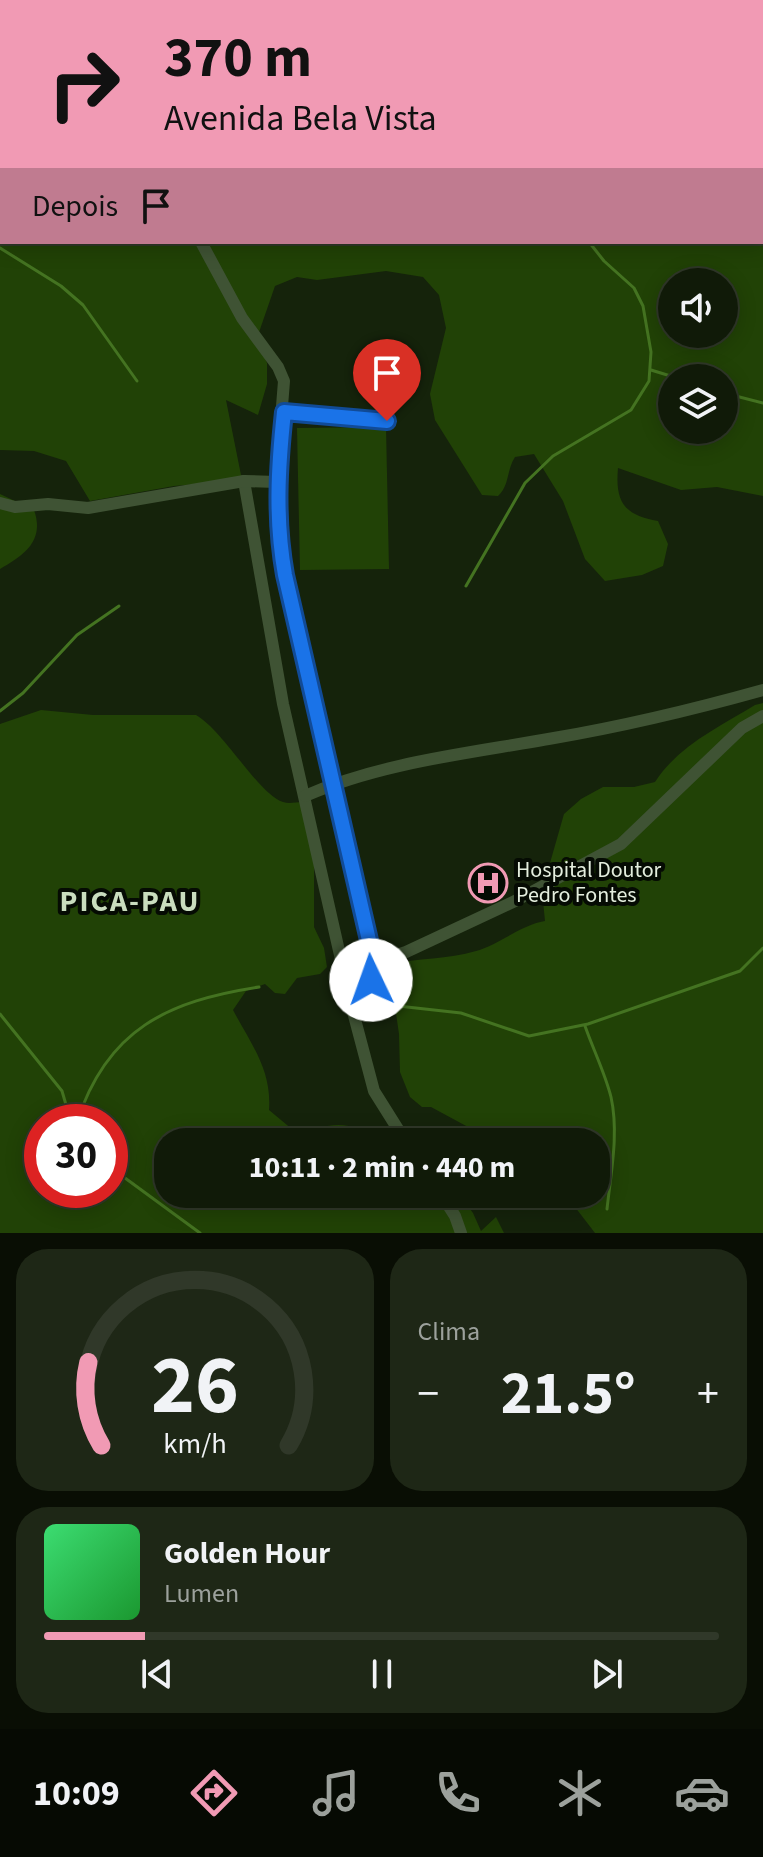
<!DOCTYPE html>
<html lang="pt">
<head>
<meta charset="utf-8">
<style>
	:root { --surface:#101a08; --page:#1e2716; --text:#f1f3f6; --muted:#9ca19c; --line:#303829; --accent:#f19ab4 }
	body { margin:0; font-family:"Source Sans 3",sans-serif; background:var(--page); color:var(--text); height:100vh; display:flex; flex-direction:column; font-size:30px; white-space:nowrap }
	* { box-sizing:border-box; margin:0 }
	p { font-size:26px; color:var(--muted) }
	.icon { flex:none; width:44px; height:44px; fill:none; stroke:currentColor; stroke-width:2; stroke-linecap:round; stroke-linejoin:round }
	.map { position:relative; height:1233px; overflow:hidden }
	.panel { display:flex; flex-direction:column; gap:16px; padding:16px; background:#090e04; flex:1 }
	.panel>* { flex:none }
	.top-card { position:absolute; left:0px; top:0px; width:764px; height:244px; box-shadow:0 4px 20px #0003,0 0 0 2px var(--line); background:#f19ab4; color:#111; overflow:hidden }
	.fabs { position:absolute; left:658px; top:268px; display:grid; gap:16px }
	.fabs a { display:grid; place-items:center; width:80px; height:80px; border-radius:50%; background:var(--surface); box-shadow:0 4px 20px #0003,0 0 0 2px var(--line); font-size:40px }
	.speed { position:absolute; left:24px; top:1104px; display:flex; gap:16px; font-size:40px; font-weight:700; text-align:center }
	.speed>* { display:grid; place-content:center; width:104px; height:104px; border-radius:50%; background:var(--surface); box-shadow:0 4px 20px #0003,0 0 0 2px var(--line); line-height:1 }
	.speed .limit { border:12px solid #d22; background:#fff; color:#111 }
	.pin { position:absolute; display:grid; place-items:center; width:68px; height:68px; color:#fff; margin:-82px -34px; border-radius:50% 50% 50% 0; rotate:-45deg; box-shadow:0 0 8px #0007 }
	.pin .icon { rotate:45deg }
	.me { position:absolute; width:88px; margin:-44px; rotate:357deg; stroke-linejoin:round; filter:drop-shadow(0 0 6px #0008) }
	.turn { display:flex; align-items:center; gap:28px; height:168px; padding:0 32px; font-size:36px }
	.turn .icon { width:104px; height:104px; stroke-width:2.5 }
	.turn b { display:block; font-size:56px; line-height:68px }
	.then { display:flex; align-items:center; height:76px; padding:0 32px; background:#0003; gap:16px; font-size:30px }
	.big { font-size:60px; font-weight:700; line-height:1.1 }
	.panel .widget { flex:1; display:flex; flex-direction:column; justify-content:center; gap:12px; min-width:0; padding:0 28px; border-radius:32px; background:var(--page) }
	.panel .dial { align-items:center; gap:0 }
	.dial svg { height:208px; overflow:visible; fill:none; stroke:var(--line); stroke-width:7; stroke-linecap:round; text-anchor:middle }
	.dial text { fill:var(--text); stroke:none }
	.song { display:flex; align-items:center; gap:24px }
	.cover { width:96px; height:96px; border-radius:12px; background:linear-gradient(135deg,hsl(140 70% 55%),hsl(130 70% 35%)) }
	.played { height:8px; border-radius:4px; background:linear-gradient(90deg,var(--accent) 15%,var(--line) 15%) }
	.keys { display:flex; justify-content:space-around; direction:ltr }
	.heat { display:flex; justify-content:space-between; align-items:center; font-size:44px; direction:ltr }
	.panel .tiles { flex:1; display:grid; gap:16px; grid-template-columns:1fr 1fr }
	.widget:last-child { grid-column:span 2 }
	.trip { position:absolute; left:154px; top:1128px; width:456px; height:80px; border-radius:32px; background:var(--surface); box-shadow:0 4px 20px #0003,0 0 0 2px var(--line); font-weight:700; line-height:80px; text-align:center }
	.tab-bar { display:flex; height:128px; justify-content:space-around; align-items:center; background:#060a03; color:var(--muted) }
	.tab-bar .icon { width:56px; height:56px }
	.tab-bar .selected { color:var(--accent) }
	.tab-bar b { font-size:36px; color:var(--text) }
	.map>svg:first-child { display:block }
	.green { fill:#214206; fill-rule:evenodd }
	.lines { fill:none; stroke-linecap:round; stroke-linejoin:round }
	.stream { stroke:#447321; stroke-width:3 }
	.minor { stroke:#3f5334; stroke-width:12 }
	.route-casing { stroke:#114b97; stroke-width:20 }
	.route { stroke:#1a73e8; stroke-width:14 }
	.labels { text-anchor:middle; dominant-baseline:central; stroke-width:8; stroke-linejoin:round; paint-order:stroke }
	.poi-label { font-size:22px; fill:#e4eede; stroke:#050b03; text-anchor:start }
	.district-label { font-size:30px; font-weight:bold; letter-spacing:2px; fill:#c9ddbe; stroke:#050b03 }
</style>
</head>
<body>
<div class="map">
<svg width="763" height="1233" viewBox="0 0 763 1233">
	<rect width="100%" height="100%" fill="#15230b"/>
	<g class="green">
		<path d="M0,0H306L2,2V242H762V2H385L763,0V496L717,487L681,490L618,468C615,502 624,515 658,521L668,544L663,566L642,575L605,581L585,559L563,501L534,454L515,457C506,471 510,485 498,496L482,495L435,420L430,394L446,328L439,295L423,277L386,271L317,280L297,277L275,286L257,338L267,363V384L258,415L226,400L242,480L174,486L90,501L66,461L34,451L0,450ZM672,282H724V334H672ZM672,378H724V430H672Z"/>
		<polygon points="386,427 389,569 300,570 297,428"/>
		<path d="M0,494L34,510C45,541 24,555 0,569Z"/>
		<path d="M763,703V1233H595L565,1194H596V1142H491L481,1134L431,1107H422L410,1097L400,1072L399,1034L389,965C418,957 448,960 476,951C500,944 521,925 545,921L542,891L564,814L581,799L603,787H634L655,782C678,746 719,727 755,705Z"/>
		<path d="M41,710L93,715H196C224,731 259,795 283,802C289,804 296,802 302,802L314,862V927L324,948L327,967L320,974L297,978L285,994L275,993L265,984L246,991L233,1010C251,1044 272,1070 269,1110L299,1135C331,1121 353,1120 381,1142H168V1194H459L473,1213L481,1231L496,1217L504,1233H0V724ZM42,1122H110V1190H42Z"/>
	</g>
	<g class="lines">
		<g class="stream">
			<polyline points="762,66 763,65"/>
			<polyline points="0,248 61,286 83,305 137,381"/>
			<polyline points="651,370 677,378"/>
			<polyline points="724,393 763,403"/>
			<polyline points="466,586 525,483 553,456 631,410 649,381 651,352 643,306 634,288 604,261 589,242"/>
			<polyline points="0,711 23,693 77,635 119,606"/>
			<polyline points="398,1006 461,1013 529,1036 588,1024 740,971 763,948"/>
			<polyline points="0,1014 62,1091 71,1122"/>
			<path d="M585,1026C593,1049 605,1073 611,1097C619,1133 611,1172 607,1209"/>
			<path d="M77,1122C107,1029 168,1001 259,987"/>
			<polyline points="110,1167 200,1233"/>
		</g>
		<g class="minor">
			<polyline points="300,2 301,0"/>
			<polyline points="762,10 763,10"/>
			<polyline points="0,95 2,96"/>
			<polyline points="201,242 242,318 278,367 284,381 276,482 281,551 374,962 368,988 352,1008"/>
			<polyline points="284,412 387,421"/>
			<polyline points="244,481 283,704 352,1008 374,1091 406,1142"/>
			<polyline points="0,503 15,507 48,504 88,508 244,481 276,482"/>
			<path d="M305,796C382,762 472,753 554,738C624,726 695,709 763,690"/>
			<polyline points="374,962 406,952 515,901 621,844 742,728 763,716"/>
			<polyline points="441,1194 455,1216 461,1233"/>
		</g>
	</g>
	<g class="lines">
		<defs>
			<path id="route" d="M371,980L374,962L285,575C275,519 278,468 284,412L387,421"/>
		</defs>
		<use href="#route" class="route-casing"/>
		<use href="#route" class="route"/>
	</g>
	<defs>
		<symbol id="hospital-ring" viewBox="-11 -11 22 22"><circle r="9.5" fill="#050b03" stroke="#f19ab4" stroke-width="1.5"/><path d="M-5-5h3v3.5h4V-5h3V5h-3V1.5h-4V5h-3Z" fill="#f19ab4"/></symbol>
	</defs>
	<g fill-rule="evenodd">
		<use href="#hospital-ring" x="466" y="861" width="44" height="44"/>
	</g>
	<g class="labels">
		<g class="poi-label">
			<text x="516" y="870">Hospital Doutor<tspan x="516" dy="25">Pedro Fontes</tspan></text>
		</g>
		<g class="district-label">
			<text x="130" y="901">PICA-PAU</text>
		</g>
	</g>
</svg>
<div class="fabs">
<a><svg class="icon" aria-label="sound" viewBox="0 0 24 24"><path d="M4 9h4l5-4v14l-5-4H4zM17 9q2 3 0 6"/></svg></a>
<a><svg class="icon" aria-label="layers" viewBox="0 0 24 24"><path d="M12 4l9 5-9 5-9-5zM3 14l9 5 9-5"/></svg></a>
</div>
<div class="speed"><div class="limit">30</div></div>
<div class="pin" style="left:387px;top:421px;background:#d93025"><svg class="icon" aria-label="arrive" viewBox="0 0 24 24"><path d="M6 21V4h12l-3 4 3 4H6"/></svg></div>
<svg class="me" style="left:371px;top:980px" viewBox="-20 -20 40 40"><circle r="19" fill="#fff"/><path d="M0-13L10 11 0 6-10 11z" fill="#1a73e8"/></svg>
<div class="trip">10:11 · 2 min · 440 m</div>
<div class="top-card">
<div class="turn"><svg class="icon" aria-label="right" viewBox="0 0 24 24"><path d="M7 20v-9h11M14 6l5 5-5 5"/></svg><div><b>370 m</b>Avenida Bela Vista</div></div>
<div class="then">Depois<svg class="icon" aria-label="arrive" viewBox="0 0 24 24"><path d="M6 21V4h12l-3 4 3 4H6"/></svg></div>
</div>
</div>
<section class="panel">
<div class="tiles">
<div class="widget dial"><svg viewBox="0 0 100 80">
<path d="M14 69A42 42 0 1 1 86 69"/>
<path d="M14 69A42 42 0 0 1 9 37" stroke="#f19ab4"/>
<text x="50" y="56" font-size="32" font-weight="700">26</text>
<text x="50" y="72" font-size="11">km/h</text>
</svg></div>
<div class="widget"><p>Clima</p>
<div class="heat"><a>−</a><b class="big">21.5°</b><a>+</a></div>
</div>
<div class="widget">
<div class="song"><i class="cover"></i><div><b>Golden Hour</b><p>Lumen</p></div></div>
<div class="played"></div>
<div class="keys"><svg class="icon" aria-label="previous" viewBox="0 0 24 24"><path d="M18 5L8 12l10 7zM5 5v14"/></svg><svg class="icon" aria-label="pause" viewBox="0 0 24 24"><path d="M8 5v14M16 5v14"/></svg><svg class="icon" aria-label="next" viewBox="0 0 24 24"><path d="M6 5l10 7-10 7zM19 5v14"/></svg></div>
</div>
</div>
</section>
<nav class="tab-bar">
<b>10:09</b>
<svg class="icon selected" aria-label="directions" viewBox="0 0 24 24"><path d="M12 3l9 9-9 9-9-9zM9 14v-3h6M13 9l2 2-2 2"/></svg>
<svg class="icon" aria-label="music" viewBox="0 0 24 24"><path d="M9 18V5l10-2v13"/><circle cx="6" cy="18" r="3"/><circle cx="16" cy="16" r="3"/></svg>
<svg class="icon" aria-label="phone" viewBox="0 0 24 24"><path d="M5 4h4l2 5-3 2q2 4 5 5l2-3 5 2v4C11 20 4 13 5 4z"/></svg>
<svg class="icon" aria-label="climate" viewBox="0 0 24 24"><path d="M12 3v18M4 7l16 10M4 17L20 7"/></svg>
<svg class="icon" aria-label="car" viewBox="0 0 24 24"><path d="M5 17H2v-5l4-1 3-4h7l3 4 3 1v5h-3M9 17h6M6 11h13"/><circle cx="7" cy="17" r="2"/><circle cx="17" cy="17" r="2"/></svg>
</nav>
</body>
</html>
